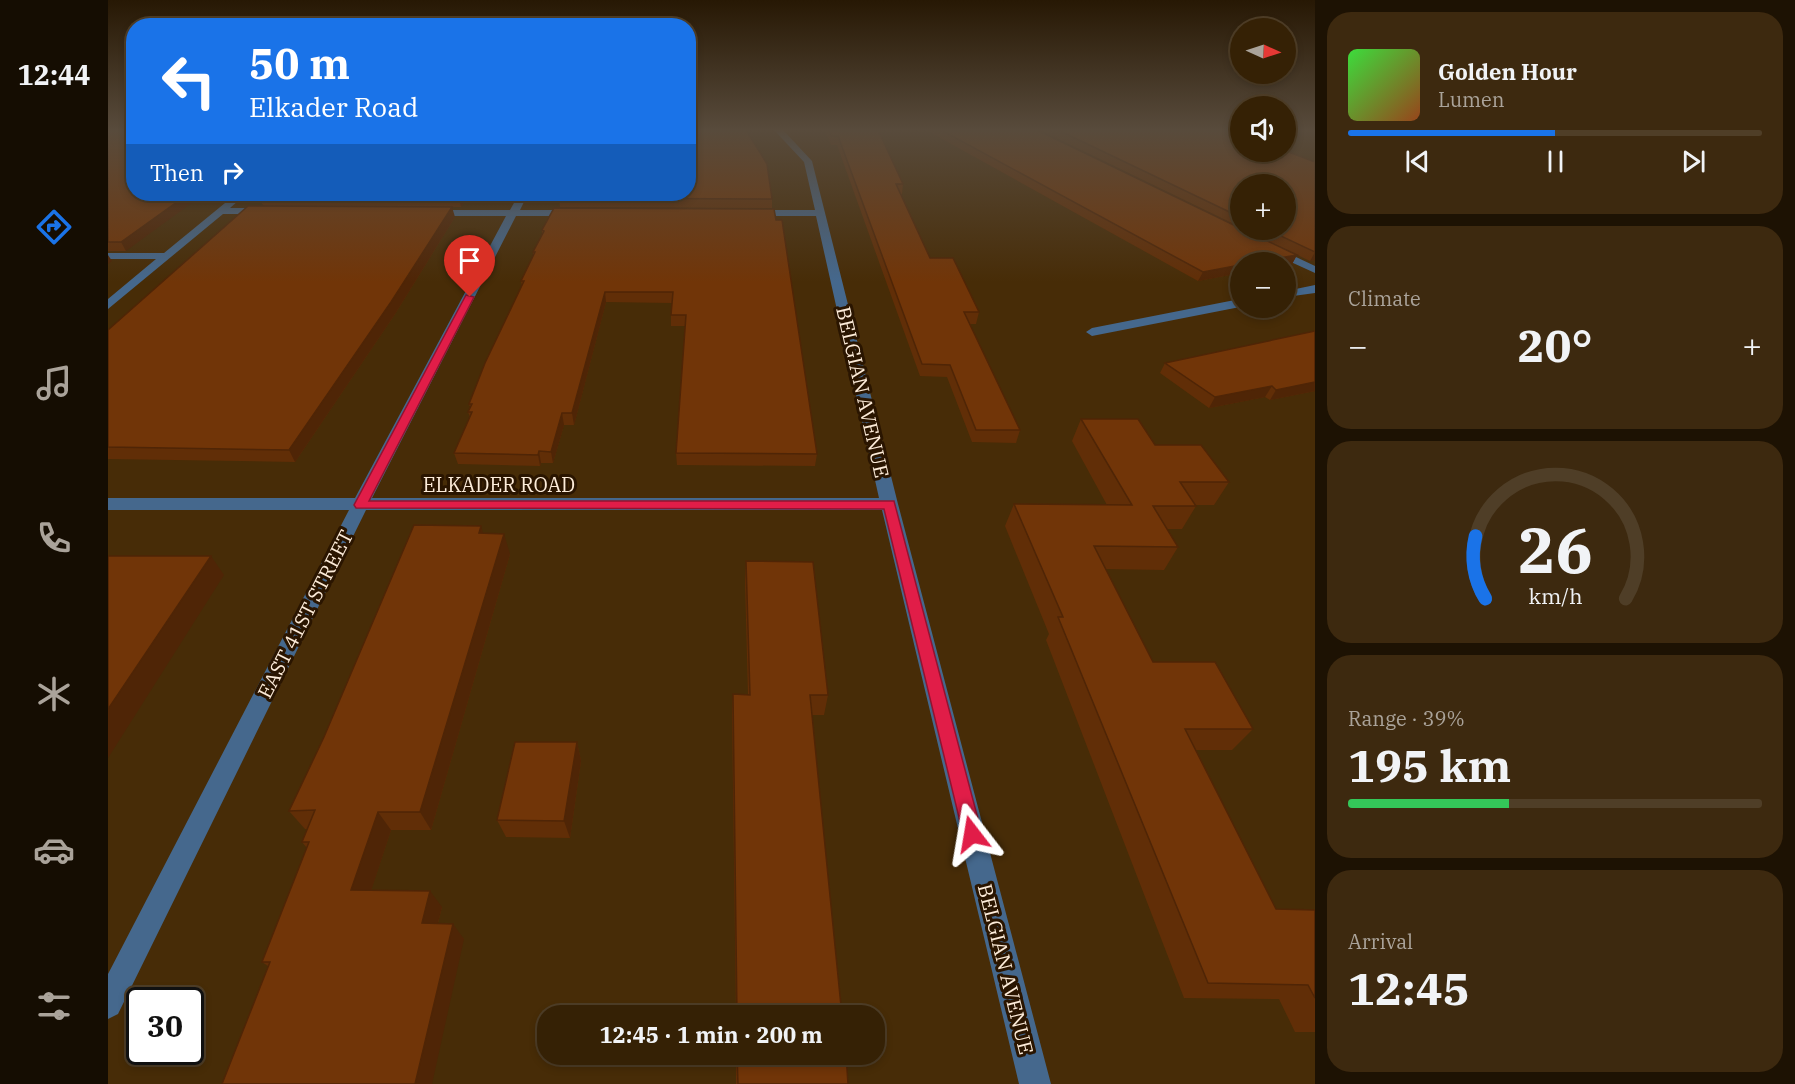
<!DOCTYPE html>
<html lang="en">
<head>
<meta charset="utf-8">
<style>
	:root { --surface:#352105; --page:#3d290f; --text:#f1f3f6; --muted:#aaa39a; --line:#4f3e27; --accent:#1a73e8 }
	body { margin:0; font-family:"IBM Plex Serif",serif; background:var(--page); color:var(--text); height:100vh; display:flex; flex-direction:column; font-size:22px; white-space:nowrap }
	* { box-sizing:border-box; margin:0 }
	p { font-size:20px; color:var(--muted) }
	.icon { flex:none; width:33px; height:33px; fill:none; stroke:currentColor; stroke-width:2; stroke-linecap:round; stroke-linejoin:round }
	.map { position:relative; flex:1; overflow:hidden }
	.sheet { display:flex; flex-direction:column; gap:12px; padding:12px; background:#1d1203; width:480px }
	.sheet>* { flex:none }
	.guide { position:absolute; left:18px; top:18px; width:570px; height:183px; border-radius:24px; box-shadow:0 3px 9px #0003,0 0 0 2px var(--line); background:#1a73e8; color:#fff; overflow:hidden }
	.needle { width:39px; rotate:93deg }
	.controls { position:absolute; left:1122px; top:18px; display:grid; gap:12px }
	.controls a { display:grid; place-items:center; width:66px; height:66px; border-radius:50%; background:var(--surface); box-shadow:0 3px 9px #0003,0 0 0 2px var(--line); font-size:30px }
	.speed { position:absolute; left:18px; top:987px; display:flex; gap:12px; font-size:30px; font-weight:700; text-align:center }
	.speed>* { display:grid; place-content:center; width:78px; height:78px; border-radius:50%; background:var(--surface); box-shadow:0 3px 9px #0003,0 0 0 2px var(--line); line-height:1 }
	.speed .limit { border:3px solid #111; border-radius:9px; background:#fff; color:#111 }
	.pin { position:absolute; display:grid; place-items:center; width:51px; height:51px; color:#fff; margin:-62px -26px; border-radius:50% 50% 50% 0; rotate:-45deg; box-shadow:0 0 6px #0007 }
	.pin .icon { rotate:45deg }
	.me { position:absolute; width:66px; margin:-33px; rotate:346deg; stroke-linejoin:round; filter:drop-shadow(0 0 4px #0008) }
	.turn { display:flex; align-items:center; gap:21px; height:126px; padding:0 24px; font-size:27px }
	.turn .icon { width:78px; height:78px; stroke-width:2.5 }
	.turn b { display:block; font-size:42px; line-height:51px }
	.then { display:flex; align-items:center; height:57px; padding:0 24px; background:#0003; gap:12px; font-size:22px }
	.big { font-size:45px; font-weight:800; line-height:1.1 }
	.sheet .card { flex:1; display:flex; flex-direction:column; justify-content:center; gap:9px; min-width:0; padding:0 21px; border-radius:24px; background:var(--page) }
	.sheet .dial { align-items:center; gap:0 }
	.dial svg { height:156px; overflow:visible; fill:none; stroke:var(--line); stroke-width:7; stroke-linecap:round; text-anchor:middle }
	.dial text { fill:var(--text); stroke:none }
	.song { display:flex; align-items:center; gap:18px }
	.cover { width:72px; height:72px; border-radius:9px; background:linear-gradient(135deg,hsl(120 70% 55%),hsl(20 70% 35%)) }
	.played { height:6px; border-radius:3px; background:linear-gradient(90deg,var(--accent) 50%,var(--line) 50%) }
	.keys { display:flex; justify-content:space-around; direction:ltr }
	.heat { display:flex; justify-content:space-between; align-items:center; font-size:33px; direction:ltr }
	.charge { height:9px; border-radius:4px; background:linear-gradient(90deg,#34c759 39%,var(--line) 0) }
	.trip { position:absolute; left:429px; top:1005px; width:348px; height:60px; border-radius:24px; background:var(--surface); box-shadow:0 3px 9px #0003,0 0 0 2px var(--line); font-weight:800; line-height:60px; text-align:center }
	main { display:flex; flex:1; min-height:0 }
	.dock { display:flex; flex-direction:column; width:108px; justify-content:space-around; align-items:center; background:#150d02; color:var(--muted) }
	.dock .icon { width:42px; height:42px }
	.dock .current { color:var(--accent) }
	.dock b { font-size:27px; color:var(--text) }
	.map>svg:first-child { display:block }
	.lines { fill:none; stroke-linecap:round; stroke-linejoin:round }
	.street { fill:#45688d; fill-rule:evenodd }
	.wall { fill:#612e07 }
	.shaded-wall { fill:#4f2506 }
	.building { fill:#713508; stroke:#4f2506; stroke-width:1.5 }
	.route { fill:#e11d48; stroke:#92132f; stroke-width:1.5 }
	.labels { text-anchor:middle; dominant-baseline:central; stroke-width:6; stroke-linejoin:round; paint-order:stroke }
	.street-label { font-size:20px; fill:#fdecd9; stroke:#2a1500 }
</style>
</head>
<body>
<main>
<nav class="dock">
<b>12:44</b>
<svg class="icon current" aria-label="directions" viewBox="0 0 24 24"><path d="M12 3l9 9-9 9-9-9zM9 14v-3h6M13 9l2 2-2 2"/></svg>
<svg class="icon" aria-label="music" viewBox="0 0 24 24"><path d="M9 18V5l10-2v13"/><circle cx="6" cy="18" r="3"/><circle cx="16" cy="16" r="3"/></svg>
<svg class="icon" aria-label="phone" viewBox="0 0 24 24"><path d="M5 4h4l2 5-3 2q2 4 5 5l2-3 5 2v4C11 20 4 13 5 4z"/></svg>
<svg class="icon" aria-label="climate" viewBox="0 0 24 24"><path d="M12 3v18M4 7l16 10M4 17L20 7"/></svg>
<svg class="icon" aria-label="car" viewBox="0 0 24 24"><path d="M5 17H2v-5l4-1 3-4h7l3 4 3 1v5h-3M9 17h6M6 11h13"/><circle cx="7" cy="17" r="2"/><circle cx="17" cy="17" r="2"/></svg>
<svg class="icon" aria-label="filters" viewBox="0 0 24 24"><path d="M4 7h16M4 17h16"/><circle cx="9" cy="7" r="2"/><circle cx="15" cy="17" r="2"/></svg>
</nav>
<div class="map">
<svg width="1207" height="1084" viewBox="0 0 1207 1084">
	<rect width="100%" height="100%" fill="#472c07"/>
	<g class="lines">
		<g class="street">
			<polygon points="666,130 675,130 704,161 790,504 943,1084 911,1084 774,510 258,510 10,1014 0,1019 0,974 241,510 0,510 0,498 247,498 398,216 323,216 318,213 323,210 402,210 411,194 420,194 412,210 466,210 471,213 466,216 408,216 264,498 771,498 708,216 644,216 639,213 644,210 707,210 696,162"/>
			<polygon points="128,194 138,194 122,208 157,208 162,211 157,214 115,214 0,309 0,299 48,259 0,259 0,253 56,253"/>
			<polygon points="1161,248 1169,248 1207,266 1207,273 1161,252"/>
			<polygon points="1207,285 1207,293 1178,297 1178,291"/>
			<polygon points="1132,299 1132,307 984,336 978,332 984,328"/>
		</g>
	</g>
	<g class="wall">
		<polygon points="0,130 18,251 0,251"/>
		<polygon points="717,130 770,130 795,184 794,194 793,194 822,258 871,312 868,324 862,324 912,430 908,443 864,442 839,377 812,376 729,145 723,145"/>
		<polygon points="818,130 929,130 1189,255 1184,264 1178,265 1178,262 1132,262 1132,273 1090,281"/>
		<polygon points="932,130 1121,130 1207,162 1207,260 1202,261 1137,230 1178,230 1132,184 1132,227"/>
		<polygon points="146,194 362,194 353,207 156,206"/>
		<polygon points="453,194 580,194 664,199 664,208 452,207 451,198"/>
		<polygon points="666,209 709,454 707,466 569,465 568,453 577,326 563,326 563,315 564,303 498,302 466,425 456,425 445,463 433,463 432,466 350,464 346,453 362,417 360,412 362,407 361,404 414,286 413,281 425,256 425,252 434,234 434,230"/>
		<polygon points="347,217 287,314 187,462 0,459 0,330"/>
		<polygon points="1207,331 1207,391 1162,400 1157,397 1101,408 1052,373 1057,363"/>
		<polygon points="973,419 1047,445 1121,482 1106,505 1087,505 1088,506 1074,529 1059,529 1070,547 1056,570 997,569 1045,662 1145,729 1124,750 1088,750 1168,909 1207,910 1207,1032 1187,1032 1171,999 1076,998 938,640 941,634 897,526 906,504 999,505 964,441"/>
		<polygon points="375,534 402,554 323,830 283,830 263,890 334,907 330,923 356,939 160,966 154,962 199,848 194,842 200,829 197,829 181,811"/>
		<polygon points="638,561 720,695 716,715 704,715 734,1016 628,1016 624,714 625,694 640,695 637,582"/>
		<polygon points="469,742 473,761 462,838 398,837 389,820"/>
		<polygon points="628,1054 738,1054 740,1084 628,1084"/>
	</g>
	<g class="shaded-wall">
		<polygon points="80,194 96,194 18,251 13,242"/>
		<polygon points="355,194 362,194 353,207 351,198"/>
		<polygon points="344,207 347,217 287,314 187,462 181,450"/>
		<polygon points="1207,252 1207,260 1202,261"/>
		<polygon points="0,255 4,261 0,264"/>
		<polygon points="1189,255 1184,264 1178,265 1178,262 1147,262"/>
		<polygon points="1132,265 1132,273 1090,281 1095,272"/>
		<polygon points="497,292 498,302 466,425 464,413"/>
		<polygon points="1207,382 1207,391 1162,400 1168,390"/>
		<polygon points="1164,386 1157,397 1101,408 1107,397"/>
		<polygon points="454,413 456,425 445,463 443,452"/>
		<polygon points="431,451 433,463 432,466 430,455"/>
		<polygon points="373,526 379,547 371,533"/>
		<polygon points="396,534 402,554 323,830 312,812"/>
		<polygon points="103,556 116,575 0,758 0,709"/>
		<polygon points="469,742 473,761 462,838 456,821"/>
		<polygon points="270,812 283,830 258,906 243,890"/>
		<polygon points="322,891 334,907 326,938 314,923"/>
		<polygon points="345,924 356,939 324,1084 307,1084"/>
	</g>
	<g class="building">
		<polygon points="0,130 26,130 26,194 80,194 13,242 0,242"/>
		<polygon points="580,130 638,130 659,164 664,199 451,198 454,194 580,194"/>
		<polygon points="721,130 770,130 795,184 788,184 822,258 845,258 871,312 856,312 912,430 868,430 842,365 814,364 730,136 723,136"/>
		<polygon points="833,130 929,130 1132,228 1132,230 1136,230 1189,255 1147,262 1132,262 1132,265 1095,272"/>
		<polygon points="950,130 1121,130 1132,134 1132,152 1178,151 1207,162 1207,252 1160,230 1178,230 1178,184 1132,184 1132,217"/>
		<polygon points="149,194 355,194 351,198 152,197"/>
		<polygon points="140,206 344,207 283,302 181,450 0,447 0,330"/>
		<polygon points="446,208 666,209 668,220 674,220 709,454 568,453 578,315 563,315 565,292 497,292 464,413 454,413 443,452 431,451 430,455 346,453 364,412 360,412 364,404 361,404 377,363 416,281 413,281 427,252 425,252 436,231 434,230"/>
		<polygon points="1207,331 1207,382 1168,390 1164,386 1107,397 1057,363"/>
		<polygon points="973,419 1030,419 1047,445 1093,445 1121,482 1072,482 1088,506 1045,506 1070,547 986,546 1045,662 1107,662 1145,729 1077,729 1168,909 1207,910 1207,998 1200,985 1100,983 950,617 955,617 906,504 1024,505"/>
		<polygon points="306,525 373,526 371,533 396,534 312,812 270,812 243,890 322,891 314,923 345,924 307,1084 114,1084 162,962 154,962 201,842 194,842 207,810 181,811 216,737"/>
		<polygon points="0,556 103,556 0,709"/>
		<polygon points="638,561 705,562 720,695 702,695 734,1016 629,1016 625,694 642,695"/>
		<polygon points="407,742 469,742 456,821 389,820"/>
		<polygon points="629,1054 738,1054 740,1084 630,1084"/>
	</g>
	<linearGradient id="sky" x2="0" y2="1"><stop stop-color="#271804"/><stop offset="0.46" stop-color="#584b3c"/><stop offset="1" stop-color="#584b3c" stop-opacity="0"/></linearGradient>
	<rect width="1207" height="282" fill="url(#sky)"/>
	<polygon class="route" points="358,295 366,297 261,501 786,501 874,834 871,840 864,843 858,840 855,834 776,509 248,508 246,505"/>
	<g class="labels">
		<g class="street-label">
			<text transform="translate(755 392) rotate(77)">BELGIAN AVENUE</text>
			<text x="391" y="484">ELKADER ROAD</text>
			<text transform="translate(197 614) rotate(-63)">EAST 41ST STREET</text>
			<text transform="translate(898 969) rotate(76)">BELGIAN AVENUE</text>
		</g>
	</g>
</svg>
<div class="controls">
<a><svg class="needle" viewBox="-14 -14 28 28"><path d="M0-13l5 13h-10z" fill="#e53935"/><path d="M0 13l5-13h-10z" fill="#aaa39a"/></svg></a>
<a><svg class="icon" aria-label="sound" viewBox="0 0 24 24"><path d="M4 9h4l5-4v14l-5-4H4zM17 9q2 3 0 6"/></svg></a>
<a>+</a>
<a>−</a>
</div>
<div class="speed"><div class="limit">30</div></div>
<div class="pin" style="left:362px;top:297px;background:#d93025"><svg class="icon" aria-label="arrive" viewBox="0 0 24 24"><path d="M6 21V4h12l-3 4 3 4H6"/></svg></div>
<svg class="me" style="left:864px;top:834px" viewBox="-20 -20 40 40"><path d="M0-17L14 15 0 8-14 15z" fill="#e11d48" stroke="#fff" stroke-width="4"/></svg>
<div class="trip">12:45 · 1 min · 200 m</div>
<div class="guide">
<div class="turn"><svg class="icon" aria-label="left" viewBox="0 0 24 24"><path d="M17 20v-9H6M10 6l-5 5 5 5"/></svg><div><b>50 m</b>Elkader Road</div></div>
<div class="then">Then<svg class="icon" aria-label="right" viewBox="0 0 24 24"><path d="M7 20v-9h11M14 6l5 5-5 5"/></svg></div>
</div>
</div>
<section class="sheet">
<div class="card">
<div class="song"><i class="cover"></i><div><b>Golden Hour</b><p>Lumen</p></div></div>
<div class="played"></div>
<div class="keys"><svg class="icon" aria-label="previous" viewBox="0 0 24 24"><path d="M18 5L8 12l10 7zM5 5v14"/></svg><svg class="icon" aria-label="pause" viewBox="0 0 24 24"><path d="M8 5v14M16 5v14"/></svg><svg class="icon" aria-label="next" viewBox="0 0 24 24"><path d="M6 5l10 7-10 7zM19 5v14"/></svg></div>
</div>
<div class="card"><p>Climate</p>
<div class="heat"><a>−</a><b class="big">20°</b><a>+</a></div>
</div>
<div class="card dial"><svg viewBox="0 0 100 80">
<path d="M14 69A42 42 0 1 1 86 69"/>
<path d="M14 69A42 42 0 0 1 9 37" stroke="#1a73e8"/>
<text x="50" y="56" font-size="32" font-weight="700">26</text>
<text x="50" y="72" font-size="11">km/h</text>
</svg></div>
<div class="card"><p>Range · 39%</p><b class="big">195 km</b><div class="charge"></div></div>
<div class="card"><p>Arrival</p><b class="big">12:45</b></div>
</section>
</main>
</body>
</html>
